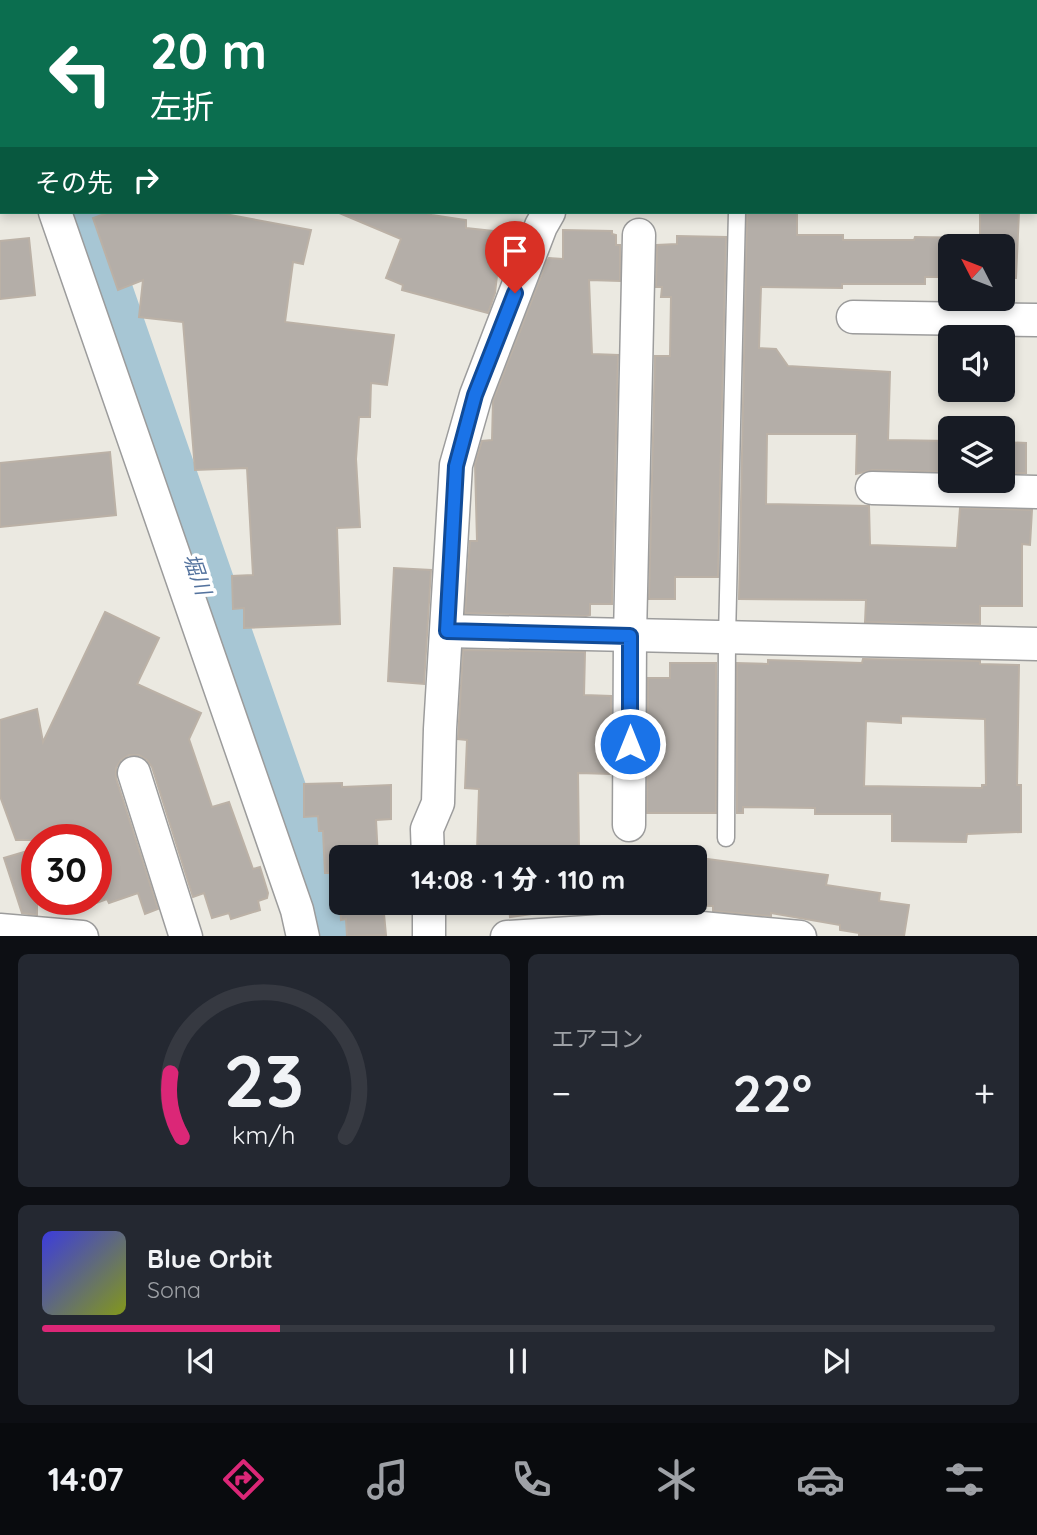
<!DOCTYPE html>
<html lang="ja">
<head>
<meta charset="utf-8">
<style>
	:root { --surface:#171b24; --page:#242831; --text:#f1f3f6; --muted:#9ea1a6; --line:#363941; --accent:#db2777 }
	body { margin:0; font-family:Quicksand,"Noto Sans JP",sans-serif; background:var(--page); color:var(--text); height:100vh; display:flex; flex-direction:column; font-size:26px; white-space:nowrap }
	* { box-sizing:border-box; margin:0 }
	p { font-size:23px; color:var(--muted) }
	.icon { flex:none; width:38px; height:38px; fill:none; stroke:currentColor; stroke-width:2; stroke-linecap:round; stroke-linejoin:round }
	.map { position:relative; height:936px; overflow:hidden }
	.side { display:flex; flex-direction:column; gap:18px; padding:18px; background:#0d0f14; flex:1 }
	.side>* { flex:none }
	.guide { position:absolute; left:0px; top:0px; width:1038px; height:214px; box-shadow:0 4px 10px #0003; background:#0b6e4f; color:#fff; overflow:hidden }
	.needle { width:46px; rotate:312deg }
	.controls { position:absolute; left:938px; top:234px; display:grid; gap:14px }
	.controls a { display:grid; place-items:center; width:77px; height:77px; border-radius:10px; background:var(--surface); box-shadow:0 4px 10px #0003; font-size:35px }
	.speed { position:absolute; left:21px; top:824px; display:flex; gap:14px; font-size:35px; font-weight:700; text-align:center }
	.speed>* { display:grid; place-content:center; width:91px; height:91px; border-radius:50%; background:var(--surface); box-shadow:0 4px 10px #0003; line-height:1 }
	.speed .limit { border:10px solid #d22; background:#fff; color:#111 }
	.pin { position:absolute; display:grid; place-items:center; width:60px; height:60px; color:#fff; margin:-72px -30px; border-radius:50% 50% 50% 0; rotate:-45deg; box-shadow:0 0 7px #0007 }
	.pin .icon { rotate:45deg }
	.me { position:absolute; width:77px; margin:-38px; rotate:0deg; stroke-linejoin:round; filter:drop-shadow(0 0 5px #0008) }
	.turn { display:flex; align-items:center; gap:24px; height:147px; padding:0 35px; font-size:32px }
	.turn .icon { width:91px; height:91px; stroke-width:2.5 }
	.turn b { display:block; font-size:49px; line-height:60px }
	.then { display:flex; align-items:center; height:66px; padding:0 35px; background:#0003; gap:14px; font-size:26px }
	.big { font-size:52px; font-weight:800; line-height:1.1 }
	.side .card { flex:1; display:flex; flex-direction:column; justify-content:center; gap:10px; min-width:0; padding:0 24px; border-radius:10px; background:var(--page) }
	.side .dial { align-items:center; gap:0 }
	.dial svg { height:182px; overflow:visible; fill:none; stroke:var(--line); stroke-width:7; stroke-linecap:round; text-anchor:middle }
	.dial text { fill:var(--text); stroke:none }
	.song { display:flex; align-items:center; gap:21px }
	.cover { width:84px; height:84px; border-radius:10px; background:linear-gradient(135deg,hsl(240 70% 55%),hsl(70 70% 35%)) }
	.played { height:7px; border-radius:4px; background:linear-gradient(90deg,var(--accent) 25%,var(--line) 25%) }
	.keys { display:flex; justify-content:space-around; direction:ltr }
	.heat { display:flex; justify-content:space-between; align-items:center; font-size:38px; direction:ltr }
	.side .tiles { flex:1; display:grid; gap:18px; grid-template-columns:1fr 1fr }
	.card:last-child { grid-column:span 2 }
	.trip { position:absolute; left:329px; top:845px; width:378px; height:70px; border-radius:10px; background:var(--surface); box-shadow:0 4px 10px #0003; font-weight:800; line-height:70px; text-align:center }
	.tab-bar { display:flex; height:112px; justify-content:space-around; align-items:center; background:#090b0e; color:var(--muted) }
	.tab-bar .icon { width:49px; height:49px }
	.tab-bar .selected { color:var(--accent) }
	.tab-bar b { font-size:32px; color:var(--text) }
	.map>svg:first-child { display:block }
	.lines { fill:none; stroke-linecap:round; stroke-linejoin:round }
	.river { stroke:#a7c6d4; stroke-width:66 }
	.building { fill:#b4aea8; stroke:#bbb1a6; stroke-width:2; fill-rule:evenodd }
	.service-casing { stroke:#9c9c9c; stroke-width:19 }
	.minor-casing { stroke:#9c9c9c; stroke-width:35 }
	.service { stroke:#fff; stroke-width:16 }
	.minor { stroke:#fff; stroke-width:32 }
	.route-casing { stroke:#114b97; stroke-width:18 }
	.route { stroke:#1a73e8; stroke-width:12 }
	.labels { text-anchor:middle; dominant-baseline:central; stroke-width:7; stroke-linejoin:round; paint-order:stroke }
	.water-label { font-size:21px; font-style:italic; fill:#54739e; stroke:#fff }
</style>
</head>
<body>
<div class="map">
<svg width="1037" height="937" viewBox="0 0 1037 937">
	<rect width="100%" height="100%" fill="#ebe9e1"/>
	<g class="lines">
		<g class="river">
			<polyline points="0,76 2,79"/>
			<polyline points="72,212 324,937"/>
		</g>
	</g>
	<g class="building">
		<polygon points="110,212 214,212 311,230 303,264 293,262 285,322 394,335 387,385 371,383 370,417 359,417 356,459 360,527 337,528 340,624 244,628 244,608 233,609 232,576 253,575 247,468 195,470 183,322 139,317 143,280 118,290 93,218"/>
		<polygon points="337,212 423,212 432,215 466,220 466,228 502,232 495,293 488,313 402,290 403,285 386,278 401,239"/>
		<polygon points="747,212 797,212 797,235 843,235 843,240 914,240 915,237 980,238 980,212 1019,212 1016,278 1003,278 1003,247 950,247 950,277 925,277 925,284 842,284 842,288 761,287 759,348 776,349 788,366 890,372 888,440 950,441 950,472 872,470 856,474 857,434 767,434 766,504 869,506 870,545 957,548 960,508 1032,510 1030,545 1022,544 1022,606 980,606 980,624 865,622 866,600 739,599"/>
		<polygon points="563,230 612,231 612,234 616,235 616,245 620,245 620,281 589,280 592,354 618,355 612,604 590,604 590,615 586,616 465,613 470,541 477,541 475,464 482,441 492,440 493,401 547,261 549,258 563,259"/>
		<polygon points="677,236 726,237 718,577 675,577 675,599 649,599 655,356 670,356 671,297 661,297 662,287 656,287 657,245 677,244"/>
		<polygon points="29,238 35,295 0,299 0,241"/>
		<polygon points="1003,442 1026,443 1026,473 1003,473"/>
		<polygon points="110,452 116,515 0,527 0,463"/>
		<polygon points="394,568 431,570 424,684 388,681"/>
		<polygon points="105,612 159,638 137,684 201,713 189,739 212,807 229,802 253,869 260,867 268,893 267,898 258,901 260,910 231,919 229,913 212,918 204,893 193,897 152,767 147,760 139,755 129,755 121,760 116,768 116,778 158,909 145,914 138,893 109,903 107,899 96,903 96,840 16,840 0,796 0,720 37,709 43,742"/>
		<polygon points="463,650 585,652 584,695 611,696 611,774 578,773 579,851 587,850 587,858 456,858 456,853 477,851 479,789 465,788 467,740 458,739"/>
		<path d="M863,659L980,661V664L1019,665L1017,785H1021V832L967,834L966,842L892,841V814H815V808L743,807V813H737V663L768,664V660L862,663ZM901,716L985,719L986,785H982V788L864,786L866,721L901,723Z"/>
		<polygon points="670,663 716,663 716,813 647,813 648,678 670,678"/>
		<polygon points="342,783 342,787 391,785 391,819 376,820 378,858 341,858 341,903 383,903 386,935 347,936 346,919 341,920 339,887 334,887 333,873 325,873 323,831 319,831 318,816 304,817 304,784"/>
		<polygon points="37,848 37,915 22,913 4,858"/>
		<polygon points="670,854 828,875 826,885 880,893 879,901 909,905 904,936 859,936 859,933 840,930 840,925 771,913 771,916 713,911 713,906 668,905 695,903 695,858 669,858"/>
		<polygon points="458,903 589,903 589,906 510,917 509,907 459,910"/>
	</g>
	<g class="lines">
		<defs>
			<polyline id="service" points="726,838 727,638 737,212"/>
			<g id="minor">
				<polyline points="0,103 2,105"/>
				<polyline points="1036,126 1037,126"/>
				<polyline points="55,212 297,910 303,937"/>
				<polyline points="853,317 1037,320"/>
				<polyline points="872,488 1037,492"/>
				<polyline points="447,631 1037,644"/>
				<polyline points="134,773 186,937"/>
				<polyline points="629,825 630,636 639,235"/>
				<polyline points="428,858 427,829 438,803 440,729 456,465 476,395 541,226 549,212"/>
				<polyline points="429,903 429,937"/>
				<polyline points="0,930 82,937"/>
				<polyline points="507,937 680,926 800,937"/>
			</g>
		</defs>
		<use href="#service" class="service-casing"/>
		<use href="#minor" class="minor-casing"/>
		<use href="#service" class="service"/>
		<use href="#minor" class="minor"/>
	</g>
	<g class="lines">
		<defs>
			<polyline id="route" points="515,293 475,395 456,466 447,631 630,636 630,744"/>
		</defs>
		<use href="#route" class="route-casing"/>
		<use href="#route" class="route"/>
	</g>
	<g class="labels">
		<g class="water-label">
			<text transform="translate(198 574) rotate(71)">堀川</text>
		</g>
	</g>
</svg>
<div class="controls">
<a><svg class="needle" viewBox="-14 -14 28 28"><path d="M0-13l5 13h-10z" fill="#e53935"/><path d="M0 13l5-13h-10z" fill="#9ea1a6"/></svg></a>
<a><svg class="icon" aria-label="sound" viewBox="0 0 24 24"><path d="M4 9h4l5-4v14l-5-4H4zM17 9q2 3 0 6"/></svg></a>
<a><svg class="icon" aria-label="layers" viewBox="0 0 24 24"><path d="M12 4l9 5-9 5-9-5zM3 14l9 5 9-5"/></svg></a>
</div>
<div class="speed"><div class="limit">30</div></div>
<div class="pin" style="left:515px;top:293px;background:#d93025"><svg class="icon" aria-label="arrive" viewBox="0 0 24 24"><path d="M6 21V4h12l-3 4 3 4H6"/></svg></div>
<svg class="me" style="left:630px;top:744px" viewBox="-20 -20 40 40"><circle r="17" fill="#1a73e8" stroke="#fff" stroke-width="3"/><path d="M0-11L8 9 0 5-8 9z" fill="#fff"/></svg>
<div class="trip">14:08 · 1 分 · 110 m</div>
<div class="guide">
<div class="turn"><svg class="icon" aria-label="left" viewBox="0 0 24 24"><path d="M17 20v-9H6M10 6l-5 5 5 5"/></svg><div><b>20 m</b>左折</div></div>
<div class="then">その先<svg class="icon" aria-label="right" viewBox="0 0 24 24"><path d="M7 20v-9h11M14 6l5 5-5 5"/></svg></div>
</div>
</div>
<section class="side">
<div class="tiles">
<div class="card dial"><svg viewBox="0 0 100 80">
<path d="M14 69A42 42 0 1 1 86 69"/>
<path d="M14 69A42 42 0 0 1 9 41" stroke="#db2777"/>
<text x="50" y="56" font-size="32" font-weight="700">23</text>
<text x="50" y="72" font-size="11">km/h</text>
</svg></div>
<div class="card"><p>エアコン</p>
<div class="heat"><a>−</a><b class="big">22°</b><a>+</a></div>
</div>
<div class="card">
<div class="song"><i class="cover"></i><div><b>Blue Orbit</b><p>Sona</p></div></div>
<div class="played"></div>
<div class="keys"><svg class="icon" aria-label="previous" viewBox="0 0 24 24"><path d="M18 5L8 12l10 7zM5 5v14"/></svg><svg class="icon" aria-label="pause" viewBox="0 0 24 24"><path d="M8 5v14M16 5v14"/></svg><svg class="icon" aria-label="next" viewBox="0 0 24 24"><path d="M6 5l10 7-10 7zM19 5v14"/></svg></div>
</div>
</div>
</section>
<nav class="tab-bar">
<b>14:07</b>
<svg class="icon selected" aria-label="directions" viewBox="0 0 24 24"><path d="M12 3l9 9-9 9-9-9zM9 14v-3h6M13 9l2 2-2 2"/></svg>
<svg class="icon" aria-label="music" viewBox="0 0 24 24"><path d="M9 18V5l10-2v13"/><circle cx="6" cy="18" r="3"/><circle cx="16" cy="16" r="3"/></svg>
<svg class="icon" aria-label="phone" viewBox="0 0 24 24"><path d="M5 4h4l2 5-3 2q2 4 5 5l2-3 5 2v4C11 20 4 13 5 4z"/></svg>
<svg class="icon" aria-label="climate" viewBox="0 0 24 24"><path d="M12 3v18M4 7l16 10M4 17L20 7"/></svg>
<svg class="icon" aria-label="car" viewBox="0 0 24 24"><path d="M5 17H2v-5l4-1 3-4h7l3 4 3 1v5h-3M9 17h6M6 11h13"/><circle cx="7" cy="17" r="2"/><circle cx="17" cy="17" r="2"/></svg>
<svg class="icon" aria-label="filters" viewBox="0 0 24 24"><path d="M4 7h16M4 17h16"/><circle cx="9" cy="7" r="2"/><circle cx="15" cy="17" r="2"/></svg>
</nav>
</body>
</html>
